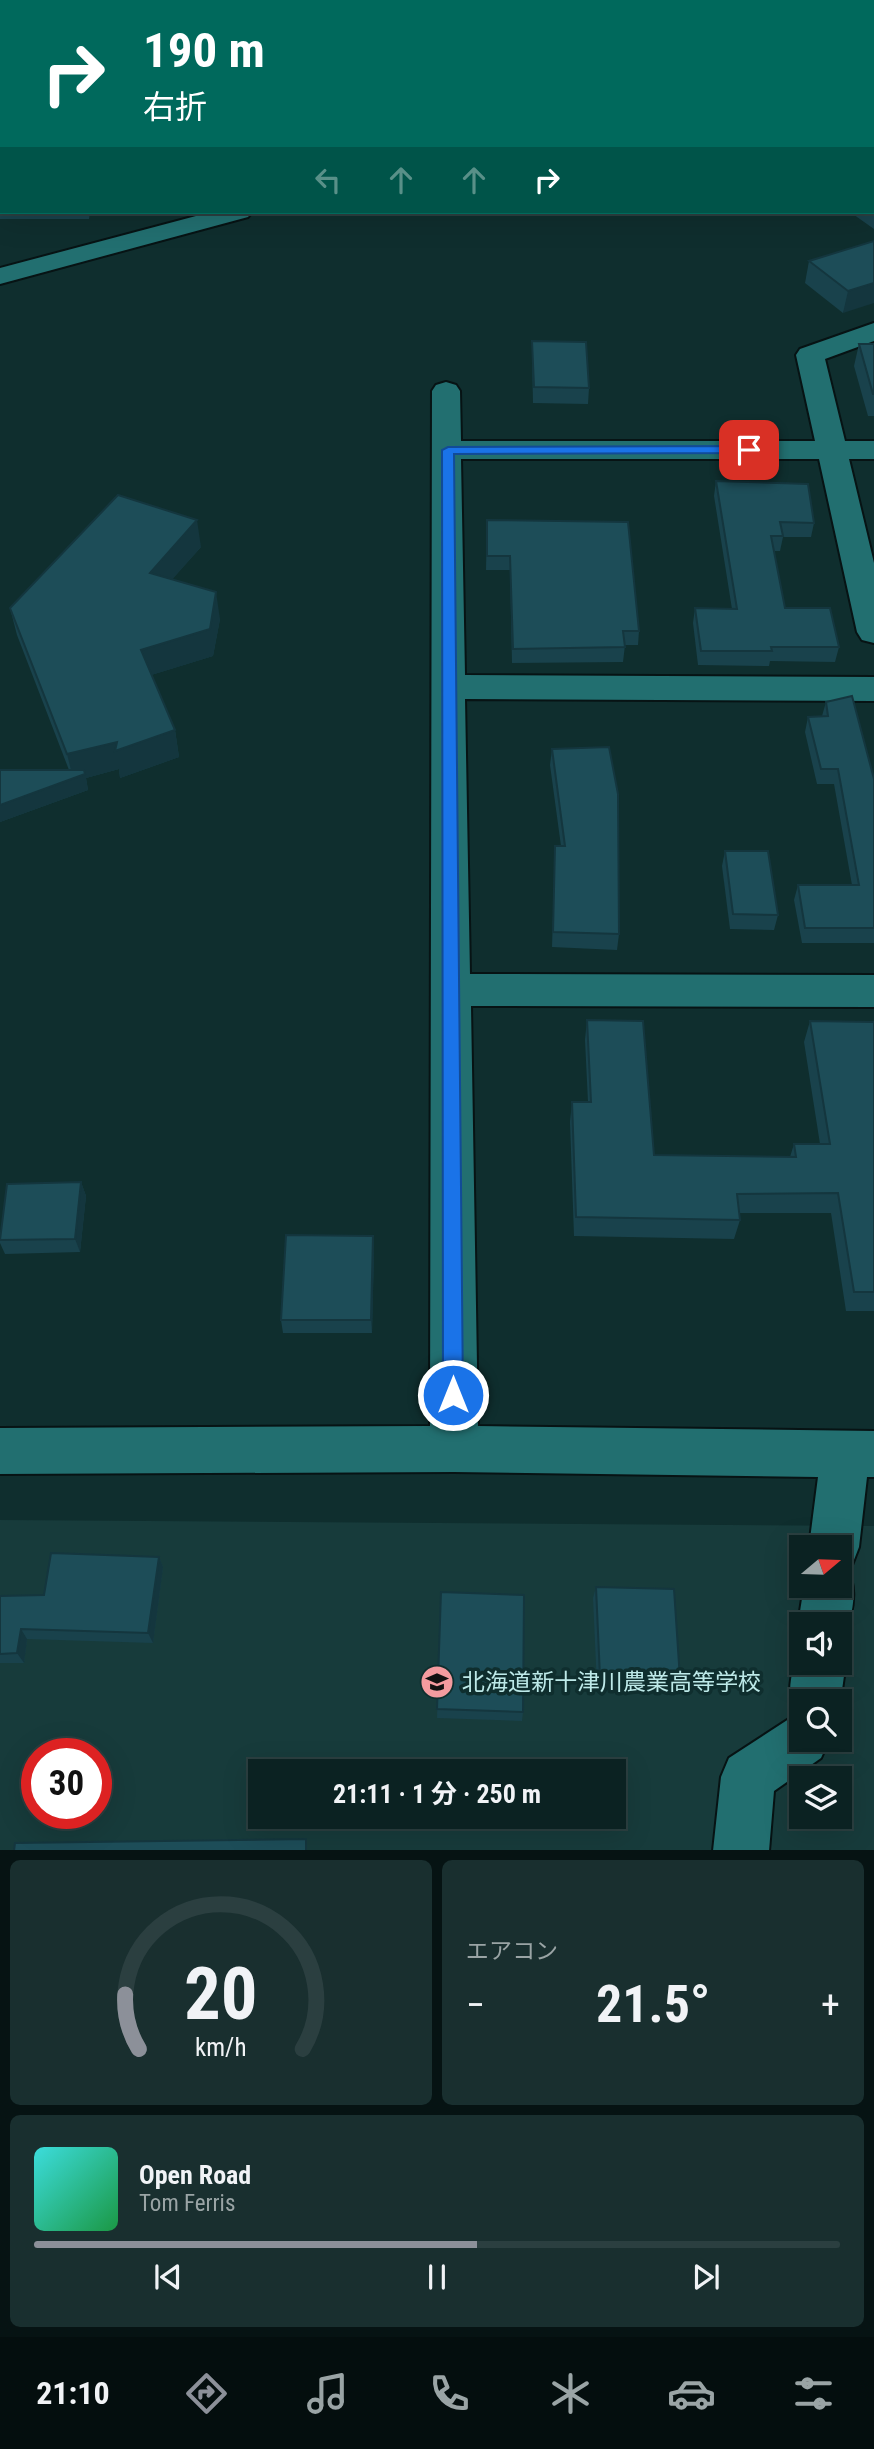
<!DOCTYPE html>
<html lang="ja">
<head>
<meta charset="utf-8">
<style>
	:root { --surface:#0b2222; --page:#192f2f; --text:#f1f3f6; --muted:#9aa4a5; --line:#2b3f40; --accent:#8c9099 }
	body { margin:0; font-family:"Roboto Condensed","Noto Sans JP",sans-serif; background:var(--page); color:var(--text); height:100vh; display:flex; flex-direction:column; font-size:26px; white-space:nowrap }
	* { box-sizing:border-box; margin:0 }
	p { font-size:23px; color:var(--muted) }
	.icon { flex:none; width:38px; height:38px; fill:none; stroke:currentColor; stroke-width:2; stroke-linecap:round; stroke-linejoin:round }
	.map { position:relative; height:1850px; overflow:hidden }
	.details { display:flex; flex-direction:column; gap:10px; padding:10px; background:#061313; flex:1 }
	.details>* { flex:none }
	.banner { position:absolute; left:0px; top:0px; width:875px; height:214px; box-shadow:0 7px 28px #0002,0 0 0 2px var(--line); background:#00695c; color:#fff; overflow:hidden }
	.needle { width:46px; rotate:71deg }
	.buttons { position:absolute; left:789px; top:1535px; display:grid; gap:14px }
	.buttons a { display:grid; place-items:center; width:63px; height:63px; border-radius:0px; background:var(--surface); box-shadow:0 7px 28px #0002,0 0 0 2px var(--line); font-size:35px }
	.speed { position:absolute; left:21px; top:1738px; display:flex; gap:14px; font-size:35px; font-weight:700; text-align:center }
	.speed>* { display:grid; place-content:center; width:91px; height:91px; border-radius:50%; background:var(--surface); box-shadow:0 7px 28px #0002,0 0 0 2px var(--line); line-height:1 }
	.speed .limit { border:10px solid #d22; background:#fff; color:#111 }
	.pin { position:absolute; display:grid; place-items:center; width:60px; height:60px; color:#fff; margin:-30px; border-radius:14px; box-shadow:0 4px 10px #0006 }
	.me { position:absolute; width:77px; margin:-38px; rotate:0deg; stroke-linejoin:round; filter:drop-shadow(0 0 5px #0008) }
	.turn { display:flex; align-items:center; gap:24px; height:147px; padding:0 28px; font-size:32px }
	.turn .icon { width:91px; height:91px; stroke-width:2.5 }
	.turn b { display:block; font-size:49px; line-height:60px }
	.lanes { display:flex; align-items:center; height:66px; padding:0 28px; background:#0003; justify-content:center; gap:35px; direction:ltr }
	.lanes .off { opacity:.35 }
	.big { font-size:52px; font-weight:700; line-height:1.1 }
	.details .card { flex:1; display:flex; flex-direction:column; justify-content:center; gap:10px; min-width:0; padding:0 24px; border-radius:10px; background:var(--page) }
	.details .dial { align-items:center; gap:0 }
	.dial svg { height:182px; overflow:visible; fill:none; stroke:var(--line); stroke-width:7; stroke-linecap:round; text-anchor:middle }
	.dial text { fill:var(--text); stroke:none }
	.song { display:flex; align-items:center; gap:21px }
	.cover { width:84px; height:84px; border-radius:10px; background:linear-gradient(135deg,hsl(180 70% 55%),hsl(140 70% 35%)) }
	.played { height:7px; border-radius:4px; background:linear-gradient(90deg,var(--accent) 55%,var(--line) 55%) }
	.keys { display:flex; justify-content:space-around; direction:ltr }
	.heat { display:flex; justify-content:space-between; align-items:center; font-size:38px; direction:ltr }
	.details .tiles { flex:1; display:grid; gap:10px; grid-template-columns:1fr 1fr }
	.card:last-child { grid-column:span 2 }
	.trip { position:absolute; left:248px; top:1759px; width:378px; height:70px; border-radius:0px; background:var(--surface); box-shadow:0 7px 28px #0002,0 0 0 2px var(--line); font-weight:700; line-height:70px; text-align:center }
	.dock { display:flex; height:112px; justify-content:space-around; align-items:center; background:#040e0e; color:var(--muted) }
	.dock .icon { width:49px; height:49px }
	.dock .active { color:var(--accent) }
	.dock b { font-size:32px; color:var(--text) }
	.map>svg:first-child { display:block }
	.built { fill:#173b3b; fill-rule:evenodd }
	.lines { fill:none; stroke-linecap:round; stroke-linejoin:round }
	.minor-casing { stroke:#071314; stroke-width:4 }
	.minor { fill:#226f70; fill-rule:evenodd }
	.wall { fill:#19424c }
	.shaded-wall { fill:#14363e }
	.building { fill:#1d4d58; stroke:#14363e; stroke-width:2 }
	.route { fill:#1a73e8; stroke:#114b97; stroke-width:2 }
	.labels { text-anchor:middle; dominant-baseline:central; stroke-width:7; stroke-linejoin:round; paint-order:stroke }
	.near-poi-label { font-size:23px; fill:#bde9e8; stroke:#0f2e2e; text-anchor:start }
</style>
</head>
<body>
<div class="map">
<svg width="874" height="1851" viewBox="0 0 874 1851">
	<rect width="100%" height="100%" fill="#0f2e2e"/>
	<path class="built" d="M0,1520L874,1526V1850L0,1851ZM802,1547H840V1586H802ZM802,1624H840V1662H802ZM802,1701H840V1740H802ZM37,1754H96V1813H37ZM261,1771H614V1816H261ZM802,1778H840V1816H802Z"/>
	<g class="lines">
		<defs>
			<g id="minor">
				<rect x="538" y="0" width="22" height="2"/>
				<polygon points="0,3 2,3 0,21"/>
				<polygon points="211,212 252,212 248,217 0,284 0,268"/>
				<path d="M874,323V341L825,359L845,441H874V459H849L874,563V643L862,640L857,632L819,459H461L465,675L874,677V701L465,699L470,974L874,975V1007L471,1006L478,1426L874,1431V1477H867L859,1547L852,1565L845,1567C861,1588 851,1620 842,1642L840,1624H802V1632L798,1624L804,1586H840V1547H809L818,1477L454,1472L0,1474V1428L430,1426L432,391L436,385L446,382L456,385L460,391L461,441H815L796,355L800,349Z"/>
				<path d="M802,1644V1662H840V1647L846,1662L840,1704V1701H802V1740H829L821,1758L774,1791L769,1851H713L721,1777L729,1758L795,1715C785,1692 792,1667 802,1644Z"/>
			</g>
		</defs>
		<use href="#minor" class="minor-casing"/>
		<use href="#minor" class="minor"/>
	</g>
	<g class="wall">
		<polygon points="664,0 690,0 690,1"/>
		<polygon points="783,0 874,0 874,67 873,2 784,2"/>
		<polygon points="2,141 2,212 90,212 89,219 0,219 0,146"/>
		<polygon points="873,179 874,179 874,229 850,212 873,212"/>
		<polygon points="874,241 843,313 805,283 809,261"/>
		<polygon points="532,341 589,388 588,404 533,403 532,357"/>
		<polygon points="859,344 874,344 874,416 868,416 854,366"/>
		<polygon points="716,481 814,523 811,537 783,537 780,551 774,551 785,608 839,647 835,662 770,661 769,666 698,665 693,623 695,608 732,609 714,496"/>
		<polygon points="487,520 639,631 638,645 625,645 623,662 512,663 510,570 486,570"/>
		<polygon points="201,547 172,579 220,619 213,656 151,675 175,730 179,757 120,778 119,769 86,778 88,790 0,822 0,770 69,770 17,635 10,608"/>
		<polygon points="826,702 874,779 874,943 802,943 794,900 798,885 852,885 834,784 817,784 805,732 808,717 822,716"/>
		<polygon points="552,749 619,934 617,950 552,947 555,846 561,846 550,765"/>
		<polygon points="725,851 778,915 774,930 730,929 722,866"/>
		<polygon points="587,1020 654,1155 790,1157 794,1144 820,1144 804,1042 810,1021 874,1022 874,1311 846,1311 831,1213 739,1213 740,1220 734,1239 574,1236 570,1122 572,1102 588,1102 585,1040"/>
		<polygon points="81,1182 86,1196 80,1252 5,1254 0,1243 0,1234"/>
		<polygon points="373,1236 374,1250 372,1333 283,1333 281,1320"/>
		<polygon points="159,1557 163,1567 153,1643 27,1639 24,1663 0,1663 0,1596 44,1595"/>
		<polygon points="596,1587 680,1679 676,1688 597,1687 593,1598"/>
		<polygon points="441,1592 523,1712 522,1721 437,1718"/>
	</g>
	<g class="shaded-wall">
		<polygon points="874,283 874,303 843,313 848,291"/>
		<polygon points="197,520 201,547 154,600 150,573"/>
		<polygon points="216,592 220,619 213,656 145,677 141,650"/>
		<polygon points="175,730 179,757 120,778 119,769 86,778 88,790 0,822 0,805 73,778 67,754 117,742"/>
		<polygon points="81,1182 86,1196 80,1252 75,1239"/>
		<polygon points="373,1236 374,1250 372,1333 371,1320"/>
		<polygon points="159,1557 163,1567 153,1643 148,1633"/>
		<polygon points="21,1629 27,1639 24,1663 17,1653"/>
	</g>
	<g class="building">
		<polygon points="791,0 874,0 874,49 873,2 792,2"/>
		<polygon points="2,141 2,197 0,197 0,146"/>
		<rect x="873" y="179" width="1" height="25"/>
		<polygon points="874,241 874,283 848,291 809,261"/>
		<polygon points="532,341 586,342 589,388 534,387"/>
		<polygon points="859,344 874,344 874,394 873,394"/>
		<polygon points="716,481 808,484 814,523 780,522 783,536 771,536 785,608 830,608 839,647 771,647 772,651 701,651 695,608 737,609"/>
		<polygon points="118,495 197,520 150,573 216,592 210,629 141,650 175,730 115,751 117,742 67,754 10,608"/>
		<polygon points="487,520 628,522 639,631 623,631 625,647 513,649 510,556 487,556"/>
		<polygon points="852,696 874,779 874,928 805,928 798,885 859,885 838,769 821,769 808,717 828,716 826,702"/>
		<polygon points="609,747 618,794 619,934 553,932 555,846 565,846 552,749"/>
		<polygon points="0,770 84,770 85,774 0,805"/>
		<polygon points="725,851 768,851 778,915 733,914"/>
		<polygon points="587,1020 643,1021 654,1155 796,1157 794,1144 830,1144 810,1021 874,1022 874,1292 854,1292 838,1193 737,1194 740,1220 576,1217 572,1102 591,1102"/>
		<polygon points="81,1182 75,1239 0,1240 7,1184"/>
		<polygon points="286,1235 373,1236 371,1320 281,1320"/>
		<polygon points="51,1553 159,1557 148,1633 21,1629 17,1653 0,1654 0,1596 44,1595"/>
		<polygon points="596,1587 674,1589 680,1679 600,1677"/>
		<polygon points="441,1592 524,1595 523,1712 437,1709"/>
		<polygon points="306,1839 306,1851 14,1851 15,1843"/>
	</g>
	<polygon class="route" points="749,446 753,447 753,453 454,454 463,1395 460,1401 453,1404 446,1401 443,1395 442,450 448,447"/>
	<defs>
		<symbol id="school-disc" viewBox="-11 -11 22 22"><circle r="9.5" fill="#f49b9f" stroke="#0f2e2e"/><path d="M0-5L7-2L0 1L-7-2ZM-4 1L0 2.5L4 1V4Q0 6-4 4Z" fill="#111"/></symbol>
	</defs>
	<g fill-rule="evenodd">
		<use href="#school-disc" x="418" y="1663" width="38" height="38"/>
	</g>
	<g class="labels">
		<g class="near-poi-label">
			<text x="462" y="1682">北海道新十津川農業高等学校</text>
		</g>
	</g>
</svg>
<div class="buttons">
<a><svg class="needle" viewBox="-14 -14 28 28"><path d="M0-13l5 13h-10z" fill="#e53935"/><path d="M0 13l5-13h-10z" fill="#9aa4a5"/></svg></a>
<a><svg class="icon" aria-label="sound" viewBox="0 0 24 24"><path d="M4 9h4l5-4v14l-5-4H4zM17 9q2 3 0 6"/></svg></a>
<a><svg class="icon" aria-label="search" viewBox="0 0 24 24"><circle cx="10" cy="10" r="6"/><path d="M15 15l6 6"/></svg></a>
<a><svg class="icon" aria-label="layers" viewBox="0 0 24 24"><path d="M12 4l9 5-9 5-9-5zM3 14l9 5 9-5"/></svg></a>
</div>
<div class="speed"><div class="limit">30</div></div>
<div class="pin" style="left:749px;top:450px;background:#d93025"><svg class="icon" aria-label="arrive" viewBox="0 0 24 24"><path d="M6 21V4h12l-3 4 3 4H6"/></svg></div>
<svg class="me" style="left:453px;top:1395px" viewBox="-20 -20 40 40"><circle r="17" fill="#1a73e8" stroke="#fff" stroke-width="3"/><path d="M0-11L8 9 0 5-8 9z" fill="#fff"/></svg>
<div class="trip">21:11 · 1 分 · 250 m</div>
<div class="banner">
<div class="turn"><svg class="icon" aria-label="right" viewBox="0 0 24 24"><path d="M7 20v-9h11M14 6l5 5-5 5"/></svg><div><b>190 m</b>右折</div></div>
<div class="lanes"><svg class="icon off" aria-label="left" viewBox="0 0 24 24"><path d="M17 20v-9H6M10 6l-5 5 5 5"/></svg><svg class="icon off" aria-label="ahead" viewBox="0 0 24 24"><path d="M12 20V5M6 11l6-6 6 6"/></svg><svg class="icon off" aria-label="ahead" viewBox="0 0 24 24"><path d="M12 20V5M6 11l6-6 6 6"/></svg><svg class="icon" aria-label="right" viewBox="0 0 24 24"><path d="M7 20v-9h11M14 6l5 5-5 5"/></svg></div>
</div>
</div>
<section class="details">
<div class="tiles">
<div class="card dial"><svg viewBox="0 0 100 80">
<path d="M14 69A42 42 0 1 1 86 69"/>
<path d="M14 69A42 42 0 0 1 8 45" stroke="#8c9099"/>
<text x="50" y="56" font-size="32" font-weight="700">20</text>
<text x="50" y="72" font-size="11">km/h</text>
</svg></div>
<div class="card"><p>エアコン</p>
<div class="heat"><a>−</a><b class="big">21.5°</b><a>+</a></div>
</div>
<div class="card">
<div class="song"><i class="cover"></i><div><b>Open Road</b><p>Tom Ferris</p></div></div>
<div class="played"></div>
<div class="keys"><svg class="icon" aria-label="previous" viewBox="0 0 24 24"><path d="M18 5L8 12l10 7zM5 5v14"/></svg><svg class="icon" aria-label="pause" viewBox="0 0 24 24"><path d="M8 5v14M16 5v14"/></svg><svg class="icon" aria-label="next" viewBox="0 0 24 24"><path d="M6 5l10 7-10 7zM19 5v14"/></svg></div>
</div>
</div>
</section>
<nav class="dock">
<b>21:10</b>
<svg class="icon active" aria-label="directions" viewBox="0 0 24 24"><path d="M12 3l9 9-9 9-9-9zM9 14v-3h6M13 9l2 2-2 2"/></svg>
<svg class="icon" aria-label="music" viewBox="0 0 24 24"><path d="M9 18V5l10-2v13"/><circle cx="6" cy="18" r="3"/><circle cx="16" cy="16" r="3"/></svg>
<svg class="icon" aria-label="phone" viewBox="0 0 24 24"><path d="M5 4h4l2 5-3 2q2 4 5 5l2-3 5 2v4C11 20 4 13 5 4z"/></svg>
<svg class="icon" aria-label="climate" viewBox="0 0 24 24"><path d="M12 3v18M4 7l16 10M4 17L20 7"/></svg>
<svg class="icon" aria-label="car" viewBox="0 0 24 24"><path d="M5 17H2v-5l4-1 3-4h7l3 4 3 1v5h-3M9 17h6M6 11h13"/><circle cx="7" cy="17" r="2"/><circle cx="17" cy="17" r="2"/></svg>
<svg class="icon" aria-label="filters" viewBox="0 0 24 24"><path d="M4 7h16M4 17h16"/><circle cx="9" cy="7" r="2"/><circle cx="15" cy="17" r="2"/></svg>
</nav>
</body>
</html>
